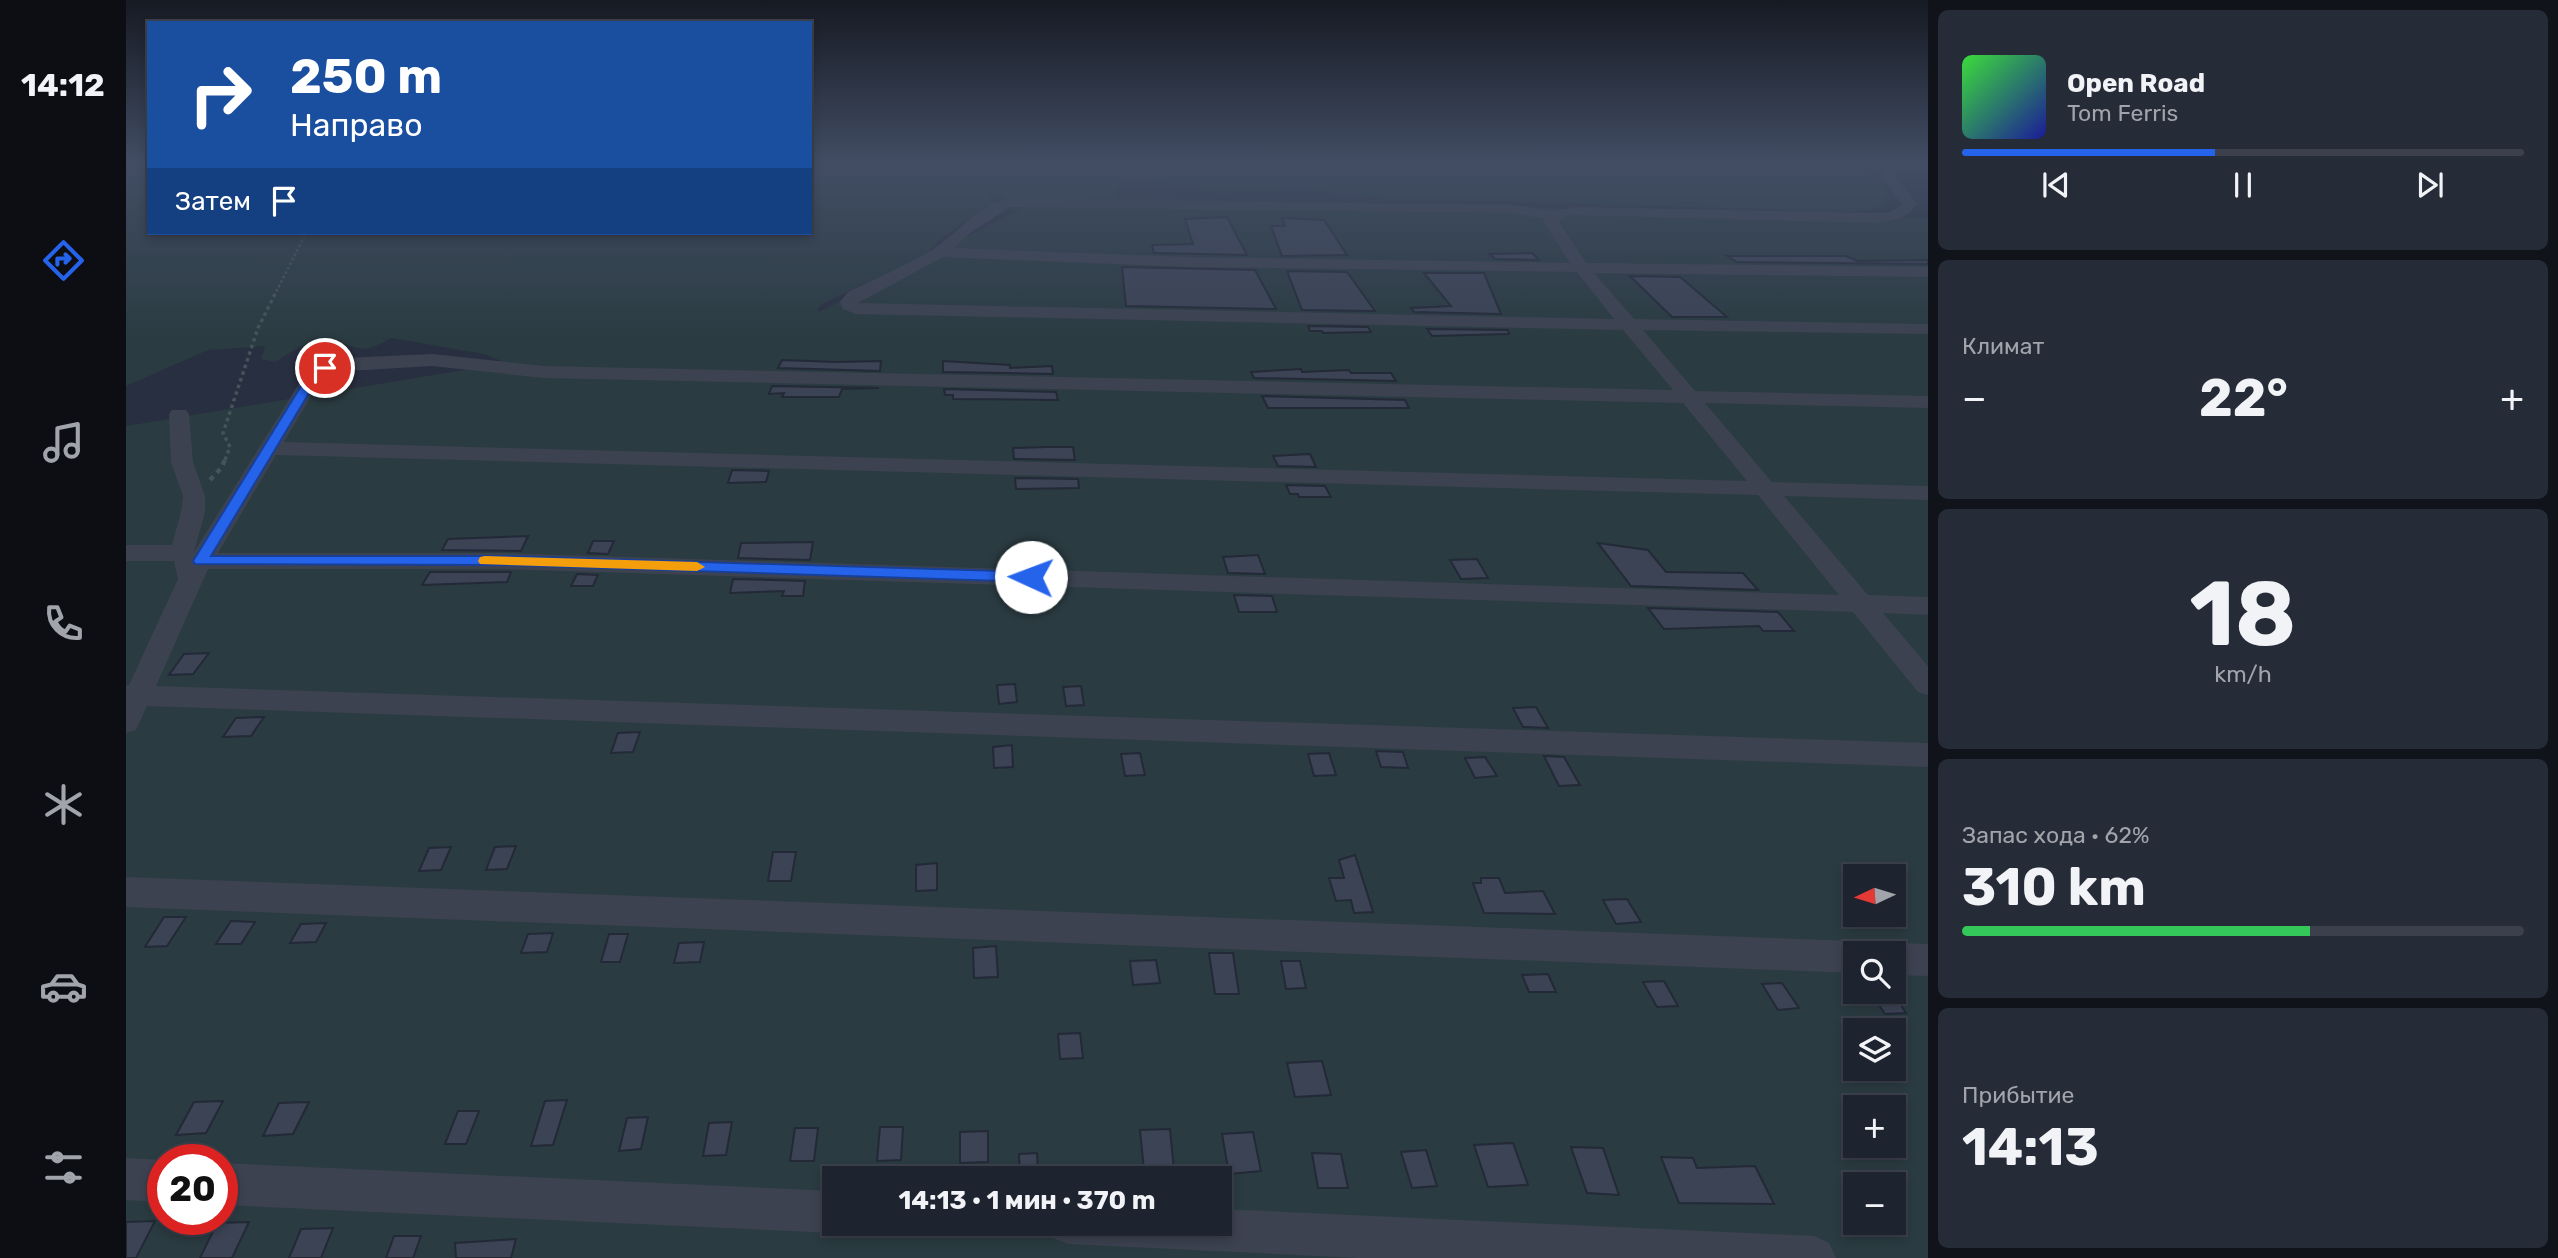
<!DOCTYPE html>
<html lang="ru">
<head>
<meta charset="utf-8">
<style>
	:root { --surface:#1e2330; --page:#262b38; --text:#f1f3f6; --muted:#a1a4ab; --line:#3c404c; --accent:#2563eb }
	body { margin:0; font-family:Rubik,sans-serif; background:var(--page); color:var(--text); height:100vh; display:flex; flex-direction:column; font-size:26px; white-space:nowrap }
	* { box-sizing:border-box; margin:0 }
	p { font-size:23px; color:var(--muted) }
	.icon { flex:none; width:38px; height:38px; fill:none; stroke:currentColor; stroke-width:2; stroke-linecap:round; stroke-linejoin:round }
	.map { position:relative; flex:1; overflow:hidden }
	.details { display:flex; flex-direction:column; gap:10px; padding:10px; background:#10131a; width:630px }
	.details>* { flex:none }
	.hud { position:absolute; left:21px; top:21px; width:665px; height:214px; border-radius:0px; box-shadow:0 4px 10px #0003,0 0 0 2px var(--line); background:#1a4fa0; color:#fff; overflow:hidden }
	.needle { width:46px; rotate:266deg }
	.buttons { position:absolute; left:1717px; top:864px; display:grid; gap:14px }
	.buttons a { display:grid; place-items:center; width:63px; height:63px; border-radius:0px; background:var(--surface); box-shadow:0 4px 10px #0003,0 0 0 2px var(--line); font-size:35px }
	.speed { position:absolute; left:21px; top:1144px; display:flex; gap:14px; font-size:35px; font-weight:700; text-align:center }
	.speed>* { display:grid; place-content:center; width:91px; height:91px; border-radius:50%; background:var(--surface); box-shadow:0 4px 10px #0003,0 0 0 2px var(--line); line-height:1 }
	.speed .limit { border:10px solid #d22; background:#fff; color:#111 }
	.pin { position:absolute; display:grid; place-items:center; width:60px; height:60px; color:#fff; margin:-30px; border:4px solid #fff; border-radius:50%; box-shadow:0 2px 7px #0007 }
	.me { position:absolute; width:77px; margin:-38px; rotate:272deg; stroke-linejoin:round; filter:drop-shadow(0 0 5px #0008) }
	.turn { display:flex; align-items:center; gap:24px; height:147px; padding:0 28px; font-size:32px }
	.turn .icon { width:91px; height:91px; stroke-width:2.5 }
	.turn b { display:block; font-size:49px; line-height:60px }
	.then { display:flex; align-items:center; height:66px; padding:0 28px; background:#0003; gap:14px; font-size:26px }
	.big { font-size:52px; font-weight:700; line-height:1.1 }
	.details .card { flex:1; display:flex; flex-direction:column; justify-content:center; gap:10px; min-width:0; padding:0 24px; border-radius:10px; background:var(--page) }
	.details .dial { align-items:center; gap:0 }
	.dial b { font-size:91px; line-height:1 }
	.song { display:flex; align-items:center; gap:21px }
	.cover { width:84px; height:84px; border-radius:10px; background:linear-gradient(135deg,hsl(120 70% 55%),hsl(240 70% 35%)) }
	.played { height:7px; border-radius:4px; background:linear-gradient(90deg,var(--accent) 45%,var(--line) 45%) }
	.keys { display:flex; justify-content:space-around; direction:ltr }
	.heat { display:flex; justify-content:space-between; align-items:center; font-size:38px; direction:ltr }
	.charge { height:10px; border-radius:5px; background:linear-gradient(90deg,#34c759 62%,var(--line) 0) }
	.trip { position:absolute; left:696px; top:1166px; width:410px; height:70px; border-radius:0px; background:var(--surface); box-shadow:0 4px 10px #0003,0 0 0 2px var(--line); font-weight:700; line-height:70px; text-align:center }
	main { display:flex; flex:1; min-height:0 }
	.tab-bar { display:flex; flex-direction:column; width:126px; justify-content:space-around; align-items:center; background:#0c0e13; color:var(--muted) }
	.tab-bar .icon { width:49px; height:49px }
	.tab-bar .selected { color:var(--accent) }
	.tab-bar b { font-size:32px; color:var(--text) }
	.map>svg:first-child { display:block }
	.green { fill:#2a3b41; fill-rule:evenodd }
	.building { fill:#3b4355; stroke:#232937; stroke-width:2 }
	.lines { fill:none; stroke-linecap:round; stroke-linejoin:round }
	.path-far2 { stroke:#445458; stroke-width:2.5; stroke-dasharray:2.5 2.5; stroke-linecap:butt }
	.path-far1 { stroke:#445458; stroke-width:3.5; stroke-dasharray:3.5 3.5; stroke-linecap:butt }
	.path { stroke:#445458; stroke-width:4.5; stroke-dasharray:5 5; stroke-linecap:butt }
	.minor { fill:#3c4250; fill-rule:evenodd }
	.route { fill:#2563eb; stroke:#184099; stroke-width:2 }
	.slow { fill:#f59e0b }
</style>
</head>
<body>
<main>
<nav class="tab-bar">
<b>14:12</b>
<svg class="icon selected" aria-label="directions" viewBox="0 0 24 24"><path d="M12 3l9 9-9 9-9-9zM9 14v-3h6M13 9l2 2-2 2"/></svg>
<svg class="icon" aria-label="music" viewBox="0 0 24 24"><path d="M9 18V5l10-2v13"/><circle cx="6" cy="18" r="3"/><circle cx="16" cy="16" r="3"/></svg>
<svg class="icon" aria-label="phone" viewBox="0 0 24 24"><path d="M5 4h4l2 5-3 2q2 4 5 5l2-3 5 2v4C11 20 4 13 5 4z"/></svg>
<svg class="icon" aria-label="climate" viewBox="0 0 24 24"><path d="M12 3v18M4 7l16 10M4 17L20 7"/></svg>
<svg class="icon" aria-label="car" viewBox="0 0 24 24"><path d="M5 17H2v-5l4-1 3-4h7l3 4 3 1v5h-3M9 17h6M6 11h13"/><circle cx="7" cy="17" r="2"/><circle cx="17" cy="17" r="2"/></svg>
<svg class="icon" aria-label="filters" viewBox="0 0 24 24"><path d="M4 7h16M4 17h16"/><circle cx="9" cy="7" r="2"/><circle cx="15" cy="17" r="2"/></svg>
</nav>
<div class="map">
<svg width="1802" height="1258" viewBox="0 0 1802 1258">
	<rect width="100%" height="100%" fill="#282f40"/>
	<path class="green" d="M0,165H23V233H684V165H1729L1742,171L1762,194L1757,207L1726,212L1268,198L1179,190L1076,189L1008,178L995,182L989,189V197L1802,218V1258H0V426L380,363L358,354L265,338C232,358 233,344 201,341C181,340 165,352 149,362L135,359L139,346L82,350L0,386ZM865,192L883,201L909,202L693,312L691,309L698,303L801,254C813,235 848,218 869,204L862,194ZM1729,877H1768V915H1729ZM1729,954H1768V992H1729ZM1729,1031H1768V1069H1729ZM1729,1108H1768V1146H1729ZM37,1160H96V1220H37ZM709,1178H1094V1223H709ZM1729,1185H1768V1223H1729Z"/>
	<g class="building">
		<polygon points="1101,217 1121,255 1028,253 1026,245 1067,244 1059,219"/>
		<polygon points="1156,218 1198,220 1221,255 1156,256 1145,226 1159,226"/>
		<polygon points="1406,253 1413,260 1369,259 1364,254"/>
		<polygon points="1601,256 1720,256 1731,261 1802,260 1802,264 1611,262"/>
		<polygon points="996,267 1129,270 1150,309 1000,306"/>
		<polygon points="1161,271 1221,272 1249,311 1176,310"/>
		<polygon points="1298,273 1358,273 1375,314 1288,312 1285,308 1325,306"/>
		<polygon points="1504,276 1554,277 1601,317 1546,317"/>
		<polygon points="1182,326 1242,327 1245,332 1197,333 1196,331 1184,331"/>
		<polygon points="1301,329 1382,330 1383,334 1306,336"/>
		<polygon points="656,360 710,362 755,361 754,371 652,368"/>
		<polygon points="817,361 884,365 884,368 926,366 927,374 817,372"/>
		<polygon points="1175,369 1176,372 1223,370 1225,373 1265,373 1270,381 1128,378 1125,372"/>
		<polygon points="646,386 753,388 716,389 713,397 656,397 658,393 643,394"/>
		<polygon points="818,389 930,392 932,400 827,399 827,395 819,395"/>
		<polygon points="1136,396 1279,400 1283,408 1142,408"/>
		<polygon points="920,447 947,447 949,460 888,459 887,448"/>
		<polygon points="1184,454 1190,467 1152,466 1147,456"/>
		<polygon points="606,470 643,471 640,482 602,483"/>
		<polygon points="889,478 952,479 953,488 890,489"/>
		<polygon points="1160,485 1199,486 1205,497 1173,497 1172,494 1164,494"/>
		<polygon points="402,536 395,551 316,550 322,539"/>
		<polygon points="467,541 488,541 482,554 462,553"/>
		<polygon points="687,542 684,560 612,558 615,543"/>
		<polygon points="1472,543 1522,550 1540,572 1617,573 1632,590 1505,586"/>
		<polygon points="1132,555 1139,574 1102,573 1097,557"/>
		<polygon points="1351,559 1362,578 1335,579 1324,560"/>
		<polygon points="304,572 385,572 381,582 296,585"/>
		<polygon points="451,574 472,575 467,586 445,586"/>
		<polygon points="607,579 679,581 677,596 656,596 658,591 604,593"/>
		<polygon points="1108,595 1146,596 1151,612 1113,612"/>
		<polygon points="1522,608 1652,612 1668,631 1637,631 1633,626 1538,629"/>
		<polygon points="83,653 67,674 43,675 58,654"/>
		<polygon points="889,684 891,702 873,704 871,685"/>
		<polygon points="955,686 958,705 940,706 937,687"/>
		<polygon points="1410,707 1422,728 1397,727 1387,708"/>
		<polygon points="138,717 125,736 97,737 110,718"/>
		<polygon points="514,732 507,752 485,753 492,733"/>
		<polygon points="886,745 887,767 868,768 867,747"/>
		<polygon points="1250,751 1277,752 1282,768 1255,767"/>
		<polygon points="1014,753 1019,775 999,776 995,754"/>
		<polygon points="1203,753 1210,775 1188,776 1182,754"/>
		<polygon points="1418,756 1438,757 1454,785 1433,786"/>
		<polygon points="1359,757 1371,776 1349,778 1339,758"/>
		<polygon points="390,846 381,869 360,870 369,847"/>
		<polygon points="325,847 315,870 293,871 303,848"/>
		<polygon points="647,852 670,852 665,881 642,881"/>
		<polygon points="1229,855 1243,899 1247,912 1228,913 1225,900 1210,901 1203,878 1218,878 1213,860"/>
		<polygon points="811,863 811,890 790,891 790,865"/>
		<polygon points="1355,878 1373,878 1379,893 1417,891 1429,914 1358,913 1347,883 1355,883"/>
		<polygon points="1501,899 1515,922 1490,924 1477,900"/>
		<polygon points="38,917 60,917 41,946 19,947"/>
		<polygon points="105,921 129,922 115,944 90,944"/>
		<polygon points="200,923 190,942 164,943 175,924"/>
		<polygon points="427,933 421,952 395,953 402,934"/>
		<polygon points="483,934 502,934 494,962 475,962"/>
		<polygon points="578,942 574,962 548,963 553,943"/>
		<polygon points="870,946 872,977 848,978 847,948"/>
		<polygon points="1083,953 1107,953 1113,994 1089,994"/>
		<polygon points="1030,960 1034,983 1007,985 1004,961"/>
		<polygon points="1155,961 1174,961 1180,988 1160,989"/>
		<polygon points="1422,974 1430,992 1403,992 1396,975"/>
		<polygon points="1538,981 1552,1006 1531,1007 1517,982"/>
		<polygon points="1656,983 1673,1008 1652,1010 1636,984"/>
		<polygon points="1744,992 1766,992 1780,1013 1759,1014"/>
		<polygon points="954,1033 957,1058 934,1059 932,1034"/>
		<polygon points="1196,1061 1205,1095 1169,1097 1161,1063"/>
		<polygon points="441,1100 427,1145 405,1146 419,1101"/>
		<polygon points="97,1101 80,1133 50,1135 68,1102"/>
		<polygon points="183,1102 167,1134 137,1136 153,1103"/>
		<polygon points="332,1111 353,1111 340,1144 319,1144"/>
		<polygon points="522,1117 515,1149 493,1151 501,1118"/>
		<polygon points="606,1122 600,1155 577,1156 583,1123"/>
		<polygon points="754,1127 777,1127 775,1160 751,1161"/>
		<polygon points="669,1128 692,1128 688,1161 664,1161"/>
		<polygon points="1044,1129 1048,1170 1018,1170 1014,1130"/>
		<polygon points="862,1131 862,1162 834,1163 834,1132"/>
		<polygon points="1127,1132 1135,1171 1103,1174 1096,1134"/>
		<polygon points="1387,1143 1402,1185 1362,1187 1348,1145"/>
		<polygon points="1445,1147 1477,1148 1493,1195 1461,1193"/>
		<polygon points="1300,1150 1311,1186 1286,1188 1275,1152"/>
		<polygon points="911,1153 912,1178 894,1178 893,1154"/>
		<polygon points="1186,1153 1215,1154 1222,1188 1192,1188"/>
		<polygon points="1535,1157 1567,1158 1571,1168 1629,1166 1648,1204 1553,1203"/>
		<polygon points="29,1221 10,1258 0,1258 0,1222"/>
		<polygon points="123,1222 106,1258 74,1258 91,1223"/>
		<polygon points="207,1228 195,1258 163,1258 175,1229"/>
		<polygon points="268,1236 295,1236 287,1258 260,1258"/>
		<polygon points="390,1239 385,1258 330,1258 329,1243"/>
	</g>
	<g class="lines">
		<polyline class="path-far2" points="148,296 180,233"/>
		<polyline class="path-far1" points="99,460 104,447 97,433 132,328 149,294"/>
		<polyline class="path" points="84,480 96,467 99,459"/>
		<g class="minor">
			<path d="M1758,165H1772L1770,177L1791,204C1781,219 1769,220 1751,223L1449,215L1439,216L1433,222L1460,263L1802,267V277L1468,273L1508,319L1802,324V334L1517,330L1569,391L1802,396V408L1579,403L1646,482L1802,486V500L1658,496L1742,595L1802,597V615L1757,613L1802,666V695L1792,692L1727,612L378,569H82L30,686L1802,743V767L21,706L10,730L0,733V685H3L52,579L48,561H0V545H46L55,512L57,496L45,462L43,414L46,410H60L63,414L67,462L79,496V512L68,552L179,374L192,363L218,358L306,354L418,366L1547,390L1497,330L730,314L717,309L714,302L722,292C750,278 779,266 806,250C832,234 853,203 884,199L1386,205L1427,211L1449,207L1751,213L1765,212L1776,204L1756,177ZM884,207L1386,213L1419,219L1417,221L1444,263L1061,257L828,248L844,233ZM817,257L1061,267L1451,272L1488,319L732,303ZM306,366L418,378L1557,403L1621,481L158,442L194,381L205,372ZM150,455L1632,495L1713,595L378,553H92Z"/>
			<polygon points="0,877 1729,941 1741,945 1745,954 1729,954 1729,973 0,907"/>
			<polygon points="1768,943 1802,944 1802,976 1768,975 1768,954 1753,954 1756,947"/>
			<polygon points="0,1158 37,1160 37,1202 0,1200"/>
			<polygon points="96,1163 709,1191 709,1223 725,1223 724,1227 709,1233 96,1205"/>
			<polygon points="1094,1209 1688,1236 1703,1243 1710,1258 1232,1258 942,1244 927,1238 921,1223 1094,1223"/>
		</g>
	</g>
	<linearGradient id="sky" x2="0" y2="1"><stop stop-color="#161a23"/><stop offset="0.48" stop-color="#424d64"/><stop offset="1" stop-color="#424d64" stop-opacity="0"/></linearGradient>
	<rect width="1802" height="341" fill="url(#sky)"/>
	<polygon class="route" points="199,364 204,368 191,380 85,556 379,556 905,572 912,577 905,582 379,565 69,564 67,561 180,378"/>
	<polygon class="slow" points="359,556 571,562 579,567 571,571 354,564 352,561 354,557"/>
</svg>
<div class="buttons">
<a><svg class="needle" viewBox="-14 -14 28 28"><path d="M0-13l5 13h-10z" fill="#e53935"/><path d="M0 13l5-13h-10z" fill="#a1a4ab"/></svg></a>
<a><svg class="icon" aria-label="search" viewBox="0 0 24 24"><circle cx="10" cy="10" r="6"/><path d="M15 15l6 6"/></svg></a>
<a><svg class="icon" aria-label="layers" viewBox="0 0 24 24"><path d="M12 4l9 5-9 5-9-5zM3 14l9 5 9-5"/></svg></a>
<a>+</a>
<a>−</a>
</div>
<div class="speed"><div class="limit">20</div></div>
<div class="pin" style="left:199px;top:368px;background:#d93025"><svg class="icon" aria-label="arrive" viewBox="0 0 24 24"><path d="M6 21V4h12l-3 4 3 4H6"/></svg></div>
<svg class="me" style="left:905px;top:577px" viewBox="-20 -20 40 40"><circle r="19" fill="#fff"/><path d="M0-13L10 11 0 6-10 11z" fill="#2563eb"/></svg>
<div class="trip">14:13 · 1 мин · 370 m</div>
<div class="hud">
<div class="turn"><svg class="icon" aria-label="right" viewBox="0 0 24 24"><path d="M7 20v-9h11M14 6l5 5-5 5"/></svg><div><b>250 m</b>Направо</div></div>
<div class="then">Затем<svg class="icon" aria-label="arrive" viewBox="0 0 24 24"><path d="M6 21V4h12l-3 4 3 4H6"/></svg></div>
</div>
</div>
<section class="details">
<div class="card">
<div class="song"><i class="cover"></i><div><b>Open Road</b><p>Tom Ferris</p></div></div>
<div class="played"></div>
<div class="keys"><svg class="icon" aria-label="previous" viewBox="0 0 24 24"><path d="M18 5L8 12l10 7zM5 5v14"/></svg><svg class="icon" aria-label="pause" viewBox="0 0 24 24"><path d="M8 5v14M16 5v14"/></svg><svg class="icon" aria-label="next" viewBox="0 0 24 24"><path d="M6 5l10 7-10 7zM19 5v14"/></svg></div>
</div>
<div class="card"><p>Климат</p>
<div class="heat"><a>−</a><b class="big">22°</b><a>+</a></div>
</div>
<div class="card dial"><b>18</b><p>km/h</p></div>
<div class="card"><p>Запас хода · 62%</p><b class="big">310 km</b><div class="charge"></div></div>
<div class="card"><p>Прибытие</p><b class="big">14:13</b></div>
</section>
</main>
</body>
</html>
